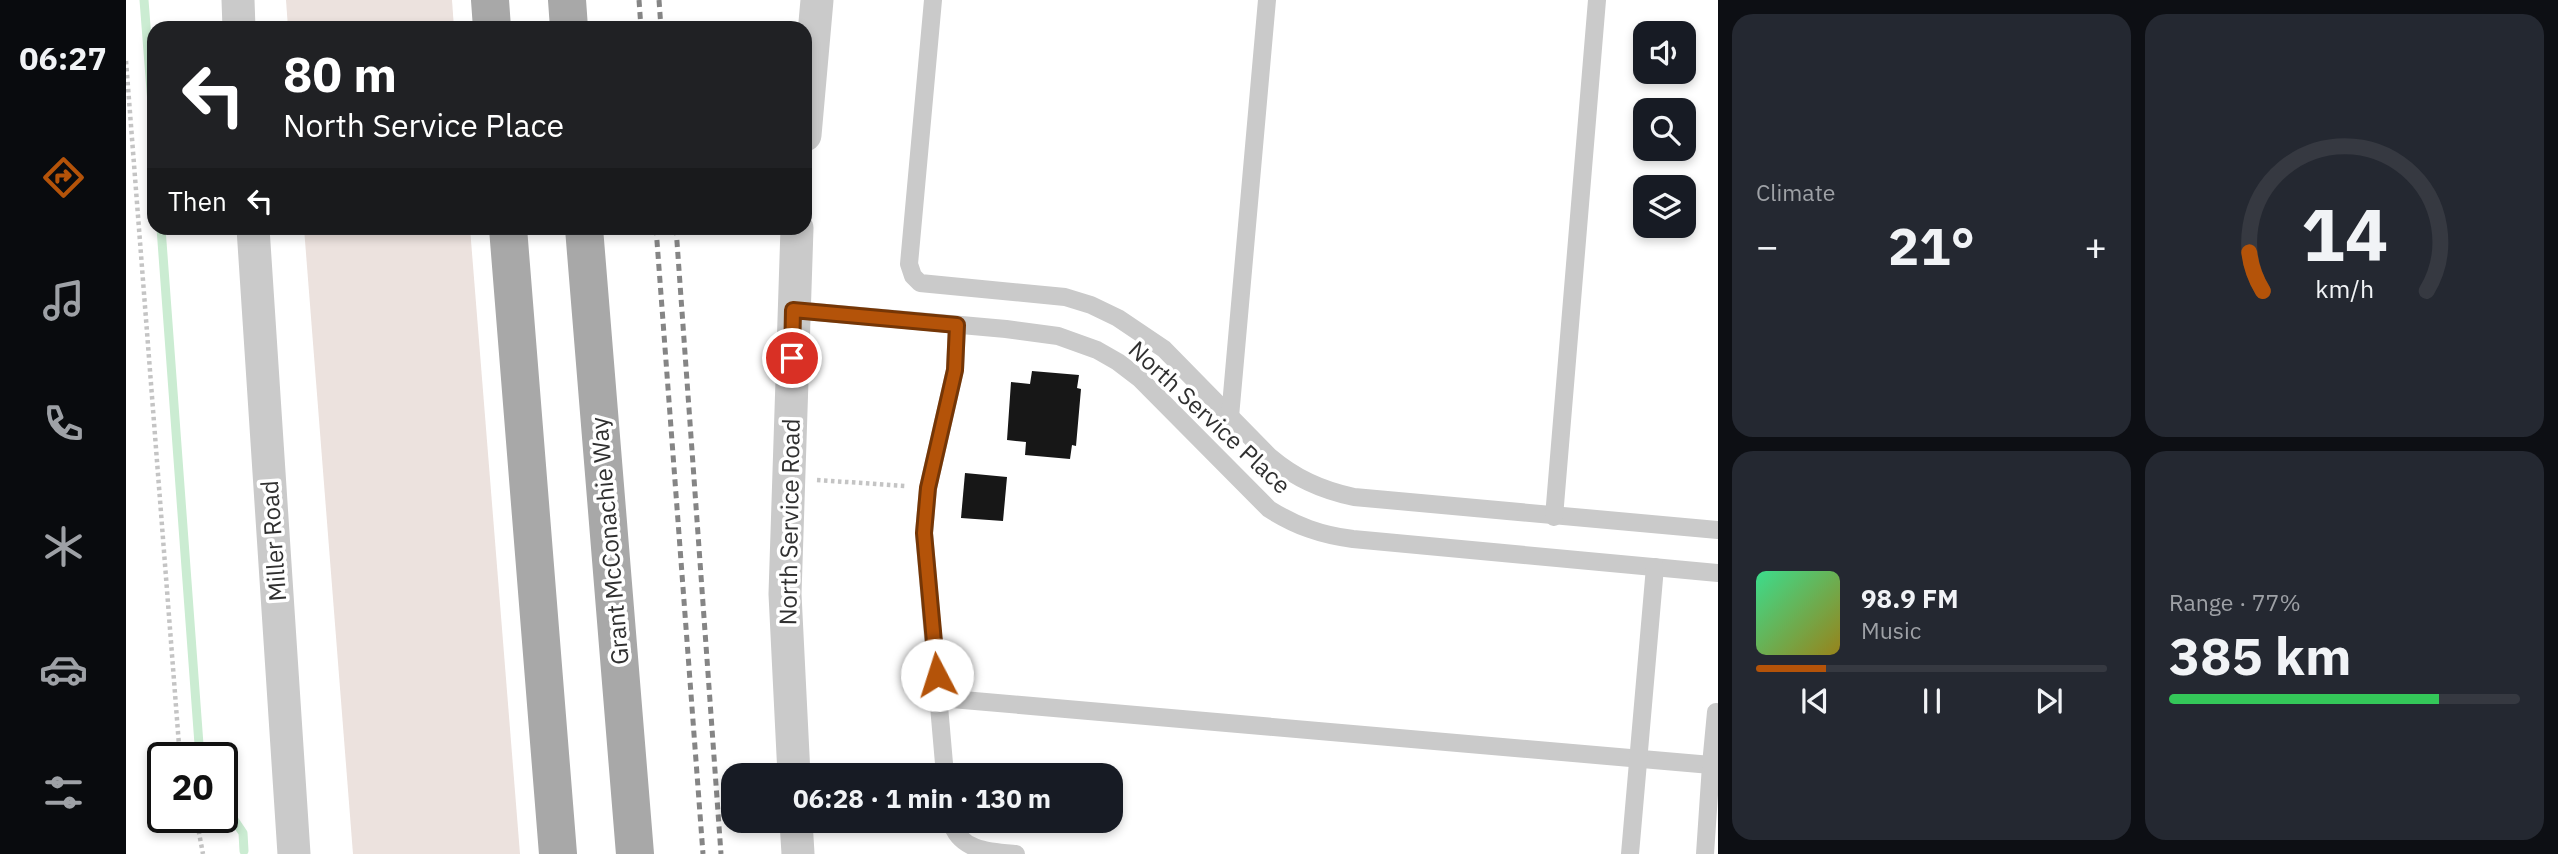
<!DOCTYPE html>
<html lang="en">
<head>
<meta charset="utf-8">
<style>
	:root { --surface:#171b24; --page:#242831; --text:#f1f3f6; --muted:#9ea1a6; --line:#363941; --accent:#b45309 }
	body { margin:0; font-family:"IBM Plex Sans",sans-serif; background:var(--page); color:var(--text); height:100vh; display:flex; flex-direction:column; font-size:26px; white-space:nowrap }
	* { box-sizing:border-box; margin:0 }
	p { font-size:23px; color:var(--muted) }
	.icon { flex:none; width:38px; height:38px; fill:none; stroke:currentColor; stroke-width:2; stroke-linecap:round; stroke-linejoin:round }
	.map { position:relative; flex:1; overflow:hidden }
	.panel { display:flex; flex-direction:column; gap:14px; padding:14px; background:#0d0f14; width:840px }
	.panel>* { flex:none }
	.hud { position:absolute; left:21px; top:21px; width:665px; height:214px; border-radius:21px; box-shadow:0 4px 10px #0003; background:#202124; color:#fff; overflow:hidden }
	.tools { position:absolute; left:1507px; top:21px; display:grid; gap:14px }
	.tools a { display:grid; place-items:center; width:63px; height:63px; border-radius:14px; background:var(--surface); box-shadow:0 4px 10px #0003; font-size:35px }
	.speed { position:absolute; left:21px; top:742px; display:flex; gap:14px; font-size:35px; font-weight:700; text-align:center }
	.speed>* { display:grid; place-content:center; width:91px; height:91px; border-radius:50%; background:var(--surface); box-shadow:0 4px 10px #0003; line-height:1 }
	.speed .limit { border:4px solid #111; border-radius:10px; background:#fff; color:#111 }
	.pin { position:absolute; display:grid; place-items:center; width:60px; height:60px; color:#fff; margin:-30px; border:4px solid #fff; border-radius:50%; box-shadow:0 2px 7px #0007 }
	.me { position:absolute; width:77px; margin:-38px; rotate:355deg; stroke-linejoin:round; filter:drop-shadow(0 0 5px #0008) }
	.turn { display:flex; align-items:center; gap:24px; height:147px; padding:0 21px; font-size:32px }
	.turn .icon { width:91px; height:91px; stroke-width:2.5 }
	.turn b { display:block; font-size:49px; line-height:60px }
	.then { display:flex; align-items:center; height:66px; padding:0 21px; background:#0003; gap:14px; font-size:26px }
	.big { font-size:52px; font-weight:800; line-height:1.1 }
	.panel .widget { flex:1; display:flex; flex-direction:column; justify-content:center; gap:10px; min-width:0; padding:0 24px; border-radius:21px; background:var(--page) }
	.panel .dial { align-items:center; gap:0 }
	.dial svg { height:182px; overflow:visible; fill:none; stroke:var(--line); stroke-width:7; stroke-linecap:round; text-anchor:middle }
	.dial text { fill:var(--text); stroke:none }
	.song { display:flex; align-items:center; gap:21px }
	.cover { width:84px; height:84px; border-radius:10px; background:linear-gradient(135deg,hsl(150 70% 55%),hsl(50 70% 35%)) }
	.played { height:7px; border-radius:4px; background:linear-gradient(90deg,var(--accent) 20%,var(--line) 20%) }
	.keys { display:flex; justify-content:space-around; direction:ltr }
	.heat { display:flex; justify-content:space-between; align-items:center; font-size:38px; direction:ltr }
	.charge { height:10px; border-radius:5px; background:linear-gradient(90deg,#34c759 77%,var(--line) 0) }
	.panel .tiles { flex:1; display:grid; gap:14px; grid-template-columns:repeat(2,1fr) }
	.trip { position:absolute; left:595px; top:763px; width:402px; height:70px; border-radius:21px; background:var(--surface); box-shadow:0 4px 10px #0003; font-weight:800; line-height:70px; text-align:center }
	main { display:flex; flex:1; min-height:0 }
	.menu { display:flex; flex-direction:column; width:126px; justify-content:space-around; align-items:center; background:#090b0e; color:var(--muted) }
	.menu .icon { width:49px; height:49px }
	.menu .on { color:var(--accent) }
	.menu b { font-size:32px; color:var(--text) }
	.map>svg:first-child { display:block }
	.green { fill:#ece2de }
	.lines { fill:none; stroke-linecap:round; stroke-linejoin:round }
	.stream { stroke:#cbecd2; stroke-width:9 }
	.building { fill:#171717 }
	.path { stroke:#c4c4c4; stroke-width:4.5; stroke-dasharray:3.5 3.5; stroke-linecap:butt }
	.service { stroke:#cacaca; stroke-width:18 }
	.minor { stroke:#cacaca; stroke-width:33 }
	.primary { stroke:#a8a8a8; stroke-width:38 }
	.rail { stroke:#858585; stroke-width:5; stroke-dasharray:7 5; stroke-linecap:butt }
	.route-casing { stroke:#753606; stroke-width:18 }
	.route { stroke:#b45309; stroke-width:12 }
	.labels { text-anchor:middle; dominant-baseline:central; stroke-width:7; stroke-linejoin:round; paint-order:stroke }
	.street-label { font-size:24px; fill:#303030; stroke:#fff }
</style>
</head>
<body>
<main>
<nav class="menu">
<b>06:27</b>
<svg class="icon on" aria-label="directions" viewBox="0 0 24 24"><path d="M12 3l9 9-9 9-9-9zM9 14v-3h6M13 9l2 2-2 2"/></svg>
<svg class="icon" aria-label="music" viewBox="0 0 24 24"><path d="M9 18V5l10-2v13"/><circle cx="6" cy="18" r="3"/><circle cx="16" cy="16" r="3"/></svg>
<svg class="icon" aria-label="phone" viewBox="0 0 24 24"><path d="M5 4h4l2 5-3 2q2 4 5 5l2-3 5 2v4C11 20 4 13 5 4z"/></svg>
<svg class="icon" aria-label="climate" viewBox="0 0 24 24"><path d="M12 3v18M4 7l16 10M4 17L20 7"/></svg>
<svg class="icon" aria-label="car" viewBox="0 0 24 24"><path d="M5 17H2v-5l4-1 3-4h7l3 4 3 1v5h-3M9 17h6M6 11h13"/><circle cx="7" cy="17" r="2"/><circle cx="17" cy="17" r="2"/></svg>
<svg class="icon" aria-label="filters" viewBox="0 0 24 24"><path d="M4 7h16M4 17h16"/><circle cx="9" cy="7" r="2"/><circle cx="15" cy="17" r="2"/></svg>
</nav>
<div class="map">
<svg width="1592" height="854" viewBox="0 0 1592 854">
	<rect width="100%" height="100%" fill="#fff"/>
	<g class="green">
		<polygon points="160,0 326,0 328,28 162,28"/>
		<polygon points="178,228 344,228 394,854 227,854"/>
	</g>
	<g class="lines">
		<g class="stream">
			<polyline points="18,0 28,129"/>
			<polyline points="35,228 74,758"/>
			<polyline points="96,802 117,833 118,851"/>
		</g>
	</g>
	<g class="building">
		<polygon points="906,371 953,375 951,388 955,389 950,446 946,445 944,459 899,455 900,442 881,440 885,382 904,384"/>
		<polygon points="839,473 881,477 877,521 835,518"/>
	</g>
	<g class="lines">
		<g class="path">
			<polyline points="0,61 54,758"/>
			<polyline points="691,480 780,486"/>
			<polyline points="70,817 77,854"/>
		</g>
		<g class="service">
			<path d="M807,0L783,264L787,276L794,283L939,297L965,305L992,318L1038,349L1143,456C1169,478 1195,490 1228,497L1592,530"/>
			<path d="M667,310L880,329L932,336L971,350L992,362L1013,378L1143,509C1170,526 1195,535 1227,539L1592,573"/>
			<polyline points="1104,417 1141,0"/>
			<polyline points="1428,517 1471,0"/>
			<polyline points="814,698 1585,765 1579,854"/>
			<polyline points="1585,765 1590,712"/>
			<polyline points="819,775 798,533 802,488 829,370 831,325"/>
			<path d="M825,821C833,851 864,852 890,854"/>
			<polyline points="1504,854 1529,567"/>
		</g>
		<g class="minor">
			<polyline points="112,0 113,28"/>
			<polyline points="679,135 691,0"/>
			<polyline points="127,228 168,854"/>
			<polyline points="668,775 659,594 671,228"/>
			<polyline points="670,821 672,854"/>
		</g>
		<g class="primary">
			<polyline points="364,0 366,28"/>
			<polyline points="441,0 443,28"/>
			<polyline points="382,228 432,854"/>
			<polyline points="458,228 509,854"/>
		</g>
		<g class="rail">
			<polyline points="513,0 515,28"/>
			<polyline points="533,0 535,28"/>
			<polyline points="530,228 577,854"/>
			<polyline points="550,228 595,854"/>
		</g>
	</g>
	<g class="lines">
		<defs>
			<polyline id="route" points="666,358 667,310 831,325 829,370 802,488 798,533 811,675"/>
		</defs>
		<use href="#route" class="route-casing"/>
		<use href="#route" class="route"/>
	</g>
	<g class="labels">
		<g class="street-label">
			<text transform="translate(1084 417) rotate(43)">North Service Place</text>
			<text transform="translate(663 522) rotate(-89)">North Service Road</text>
			<text transform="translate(147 541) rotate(-94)">Miller Road</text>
			<text transform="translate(483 541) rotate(-95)">Grant McConachie Way</text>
		</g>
	</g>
</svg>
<div class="tools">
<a><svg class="icon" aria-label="sound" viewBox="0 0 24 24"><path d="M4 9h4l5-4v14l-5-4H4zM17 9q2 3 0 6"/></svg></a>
<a><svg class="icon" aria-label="search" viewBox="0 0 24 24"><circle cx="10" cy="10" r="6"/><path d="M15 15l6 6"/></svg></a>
<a><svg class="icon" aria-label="layers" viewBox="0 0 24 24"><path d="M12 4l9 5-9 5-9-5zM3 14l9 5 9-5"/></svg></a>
</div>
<div class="speed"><div class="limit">20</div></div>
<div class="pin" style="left:666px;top:358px;background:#d93025"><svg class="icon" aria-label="arrive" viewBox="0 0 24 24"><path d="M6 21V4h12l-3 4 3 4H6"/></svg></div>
<svg class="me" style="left:811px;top:675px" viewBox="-20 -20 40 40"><circle r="19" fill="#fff"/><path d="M0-13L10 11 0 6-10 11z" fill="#b45309"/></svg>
<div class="trip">06:28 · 1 min · 130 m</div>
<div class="hud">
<div class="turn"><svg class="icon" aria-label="left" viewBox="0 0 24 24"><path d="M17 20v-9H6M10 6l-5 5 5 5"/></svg><div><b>80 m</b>North Service Place</div></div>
<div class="then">Then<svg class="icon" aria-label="left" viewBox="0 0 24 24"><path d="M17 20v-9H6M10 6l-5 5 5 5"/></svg></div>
</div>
</div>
<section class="panel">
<div class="tiles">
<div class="widget"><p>Climate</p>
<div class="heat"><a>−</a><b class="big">21°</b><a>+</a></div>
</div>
<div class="widget dial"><svg viewBox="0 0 100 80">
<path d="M14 69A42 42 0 1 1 86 69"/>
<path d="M14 69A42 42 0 0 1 8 52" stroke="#b45309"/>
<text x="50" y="56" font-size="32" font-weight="700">14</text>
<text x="50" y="72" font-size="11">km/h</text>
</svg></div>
<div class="widget">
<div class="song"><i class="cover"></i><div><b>98.9 FM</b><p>Music</p></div></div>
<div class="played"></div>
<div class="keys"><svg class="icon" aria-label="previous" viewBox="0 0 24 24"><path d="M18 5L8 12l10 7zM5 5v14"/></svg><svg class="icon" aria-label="pause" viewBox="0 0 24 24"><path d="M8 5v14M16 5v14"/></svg><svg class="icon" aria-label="next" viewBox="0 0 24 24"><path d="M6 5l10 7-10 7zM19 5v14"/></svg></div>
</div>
<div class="widget"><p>Range · 77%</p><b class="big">385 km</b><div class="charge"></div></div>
</div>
</section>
</main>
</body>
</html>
